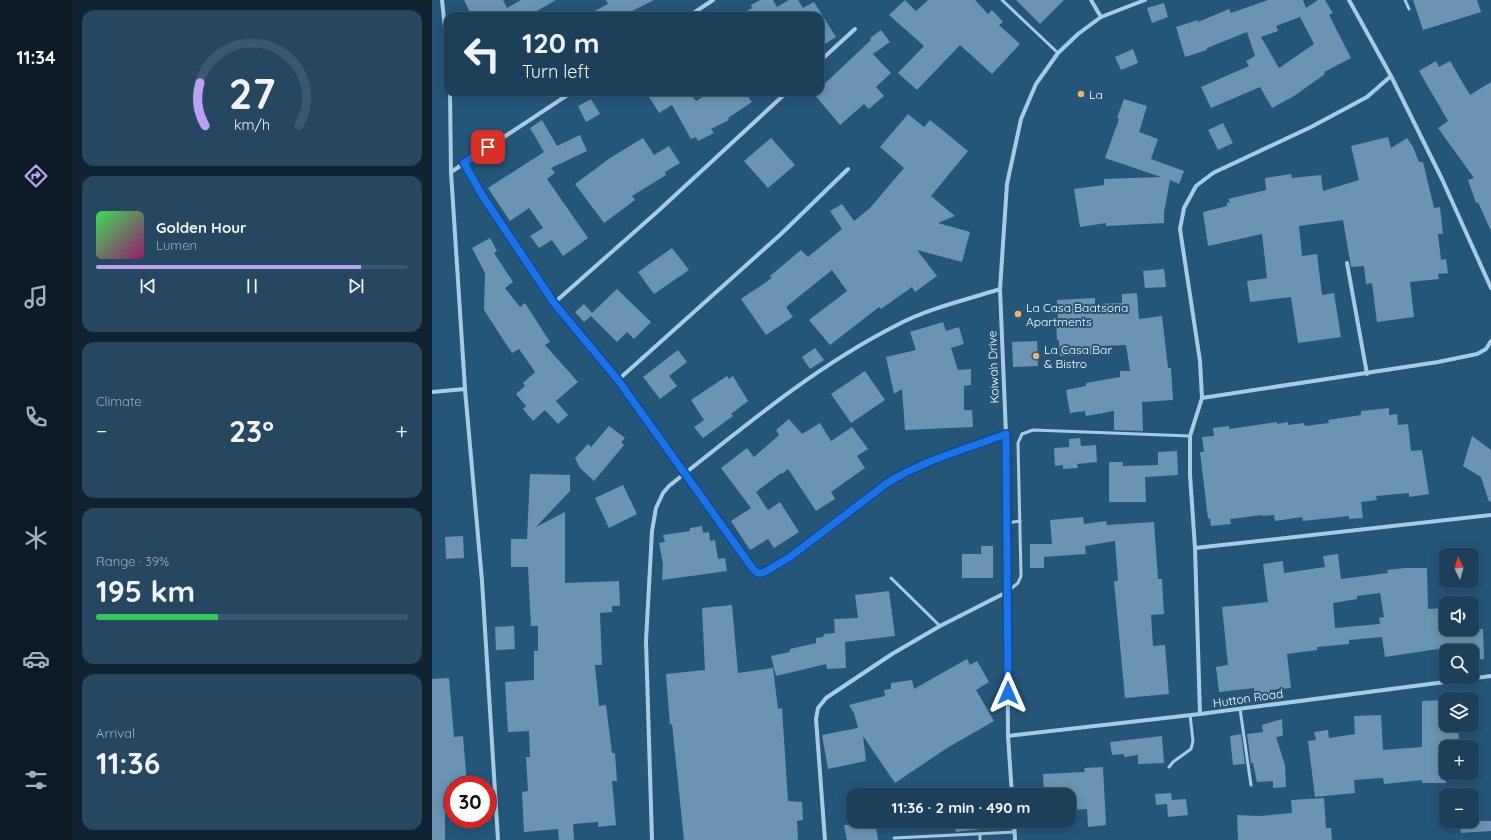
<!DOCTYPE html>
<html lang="en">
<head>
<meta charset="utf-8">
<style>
	:root { --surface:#1c405a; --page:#254760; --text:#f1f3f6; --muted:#a0afbb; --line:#3a5970; --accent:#bca0f2 }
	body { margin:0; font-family:Quicksand,sans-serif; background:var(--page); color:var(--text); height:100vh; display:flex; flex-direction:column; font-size:15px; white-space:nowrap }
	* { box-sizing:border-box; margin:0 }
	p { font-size:13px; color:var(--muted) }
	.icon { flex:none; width:22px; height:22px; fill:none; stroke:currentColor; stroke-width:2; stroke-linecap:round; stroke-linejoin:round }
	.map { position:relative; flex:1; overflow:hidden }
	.side { display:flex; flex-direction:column; gap:10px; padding:10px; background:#0f2332; width:360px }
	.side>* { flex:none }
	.guide { position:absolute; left:12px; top:12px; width:380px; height:84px; border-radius:12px; box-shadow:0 2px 10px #0003,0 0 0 1px var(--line); background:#1c405a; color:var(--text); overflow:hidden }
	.needle { width:26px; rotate:355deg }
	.controls { position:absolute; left:1007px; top:548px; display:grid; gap:8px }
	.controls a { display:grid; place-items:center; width:40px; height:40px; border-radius:8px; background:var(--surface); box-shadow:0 2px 10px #0003,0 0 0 1px var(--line); font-size:20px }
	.speed { position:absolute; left:12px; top:776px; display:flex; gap:8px; font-size:20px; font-weight:700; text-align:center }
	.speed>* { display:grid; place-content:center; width:52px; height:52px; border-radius:50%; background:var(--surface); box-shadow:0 2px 10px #0003,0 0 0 1px var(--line); line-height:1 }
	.speed .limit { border:6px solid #d22; background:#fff; color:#111 }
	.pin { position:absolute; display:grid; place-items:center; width:34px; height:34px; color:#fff; margin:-17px; border-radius:8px; box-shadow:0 2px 6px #0006 }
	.me { position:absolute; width:44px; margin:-22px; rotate:0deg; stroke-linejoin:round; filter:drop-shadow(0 0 3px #0008) }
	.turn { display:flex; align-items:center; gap:14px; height:84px; padding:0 12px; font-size:18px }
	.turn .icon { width:52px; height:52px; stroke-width:2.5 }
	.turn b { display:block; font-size:28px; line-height:34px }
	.big { font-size:30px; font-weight:700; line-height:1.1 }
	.side .card { flex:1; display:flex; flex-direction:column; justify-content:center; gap:6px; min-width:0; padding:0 14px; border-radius:12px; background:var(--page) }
	.side .dial { align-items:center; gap:0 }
	.dial svg { height:104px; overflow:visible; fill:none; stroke:var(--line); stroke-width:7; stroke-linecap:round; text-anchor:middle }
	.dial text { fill:var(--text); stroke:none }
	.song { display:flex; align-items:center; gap:12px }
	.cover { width:48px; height:48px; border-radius:6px; background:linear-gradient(135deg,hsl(130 70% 55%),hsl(320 70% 35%)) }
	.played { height:4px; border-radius:2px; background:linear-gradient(90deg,var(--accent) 85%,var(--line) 85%) }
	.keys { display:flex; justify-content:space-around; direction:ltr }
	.heat { display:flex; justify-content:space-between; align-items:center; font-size:22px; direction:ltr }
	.charge { height:6px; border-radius:3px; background:linear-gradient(90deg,#34c759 39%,var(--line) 0) }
	.trip { position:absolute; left:414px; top:788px; width:230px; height:40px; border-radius:12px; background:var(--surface); box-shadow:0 2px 10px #0003,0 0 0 1px var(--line); font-weight:700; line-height:40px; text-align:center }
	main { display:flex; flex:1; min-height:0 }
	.tab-bar { display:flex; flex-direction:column; width:72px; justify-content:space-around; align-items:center; background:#0b1a24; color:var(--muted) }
	.tab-bar .icon { width:28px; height:28px }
	.tab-bar .on { color:var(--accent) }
	.tab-bar b { font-size:18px; color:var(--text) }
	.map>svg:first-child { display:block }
	.building { fill:#6a94b1; fill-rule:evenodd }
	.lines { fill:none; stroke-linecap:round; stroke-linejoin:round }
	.lane { stroke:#a7cbe3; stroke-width:3 }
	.street { stroke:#a7cbe3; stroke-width:4 }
	.route-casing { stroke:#114b97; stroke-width:10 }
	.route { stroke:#1a73e8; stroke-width:7 }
	.poi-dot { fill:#ecb46c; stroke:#255678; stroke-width:1.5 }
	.labels { text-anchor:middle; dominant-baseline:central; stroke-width:4; stroke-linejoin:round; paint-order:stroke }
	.poi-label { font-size:12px; fill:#fff; stroke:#255678; text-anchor:start }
	.street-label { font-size:12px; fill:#fff; stroke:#255678 }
</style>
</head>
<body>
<main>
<nav class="tab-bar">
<b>11:34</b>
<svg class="icon on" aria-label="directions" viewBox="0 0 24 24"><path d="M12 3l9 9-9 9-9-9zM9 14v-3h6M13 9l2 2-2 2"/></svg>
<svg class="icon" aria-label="music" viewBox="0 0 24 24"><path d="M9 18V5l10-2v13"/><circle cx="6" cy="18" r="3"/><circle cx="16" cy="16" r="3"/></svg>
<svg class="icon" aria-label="phone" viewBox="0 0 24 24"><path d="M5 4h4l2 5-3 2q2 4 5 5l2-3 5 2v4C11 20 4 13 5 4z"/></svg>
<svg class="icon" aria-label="climate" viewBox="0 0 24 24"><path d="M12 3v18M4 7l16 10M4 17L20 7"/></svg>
<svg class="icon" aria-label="car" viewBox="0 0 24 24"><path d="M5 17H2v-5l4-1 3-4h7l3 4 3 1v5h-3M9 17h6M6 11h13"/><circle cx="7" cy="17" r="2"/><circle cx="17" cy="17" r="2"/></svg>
<svg class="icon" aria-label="filters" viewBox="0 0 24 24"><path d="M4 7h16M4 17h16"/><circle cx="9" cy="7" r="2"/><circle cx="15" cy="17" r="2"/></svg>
</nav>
<section class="side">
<div class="card dial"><svg viewBox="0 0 100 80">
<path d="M14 69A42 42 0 1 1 86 69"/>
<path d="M14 69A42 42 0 0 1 10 36" stroke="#bca0f2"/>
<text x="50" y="56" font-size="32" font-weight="700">27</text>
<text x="50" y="72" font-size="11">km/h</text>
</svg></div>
<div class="card">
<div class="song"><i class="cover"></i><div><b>Golden Hour</b><p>Lumen</p></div></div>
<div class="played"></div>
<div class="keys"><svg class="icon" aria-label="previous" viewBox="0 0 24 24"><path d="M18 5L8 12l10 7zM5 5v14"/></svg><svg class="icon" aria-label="pause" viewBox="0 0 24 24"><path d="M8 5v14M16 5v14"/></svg><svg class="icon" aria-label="next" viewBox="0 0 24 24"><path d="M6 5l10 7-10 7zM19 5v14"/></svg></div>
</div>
<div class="card"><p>Climate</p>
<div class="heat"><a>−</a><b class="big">23°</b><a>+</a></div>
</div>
<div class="card"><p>Range · 39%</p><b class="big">195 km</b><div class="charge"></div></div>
<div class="card"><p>Arrival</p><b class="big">11:36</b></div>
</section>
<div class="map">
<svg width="1059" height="840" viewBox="0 0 1059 840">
	<rect width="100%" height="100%" fill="#255678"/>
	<g class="building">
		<polygon points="32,0 71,0 75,8 89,0 124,0 96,16 40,16"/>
		<polygon points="174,0 222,0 190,16 153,16 176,4"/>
		<polygon points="328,0 341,0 345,7 357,0 366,0 371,8 382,2 404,37 388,47 388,16 306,16 320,8 319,5"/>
		<polygon points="473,0 484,11 496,0 543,0 556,14 560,10 571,22 567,25 588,44 560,74 528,45 485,90 466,73 492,46 457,15"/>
		<polygon points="584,0 632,0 608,24"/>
		<path d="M836,0H871L874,8L886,0H893L901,13L897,15L919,58L892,72L893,74L862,96L840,108L828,87L779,108L769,87L817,66L814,61L823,56L815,32L775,48V50L753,57L744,27L766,20V22L797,9L799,13ZM868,17L882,44L847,68L829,37L846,31L844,26Z"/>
		<polygon points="981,0 1045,0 1049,12 991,30"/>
		<polygon points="732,3 736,17 720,23 715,8"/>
		<polygon points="449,30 458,42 441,54 459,73 444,87 452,96 437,109 432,104 408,125 382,94 388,92 388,88 439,40 438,38"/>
		<polygon points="701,49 706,63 689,70 683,57"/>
		<polygon points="1004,61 1007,67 1018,61 1038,95 1059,82 1059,231 1046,202 1044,203 1036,180 1042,178 1006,128 1016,121 987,71"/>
		<polygon points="214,92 260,92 258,93 264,101 280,92 313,92 320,102 296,118 297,120 279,129 282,133 266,141 264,137 259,139 240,105 227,113"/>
		<polygon points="159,99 168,114 154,122 146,106"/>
		<polygon points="692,99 715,106 707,132 726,139 719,159 752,171 747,184 738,180 732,213 732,223 674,226 674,223 648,227 642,189 672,185 672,179 729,177 673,158 687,119 685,118"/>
		<polygon points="476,114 492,127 498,120 536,151 499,196 523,216 506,223 538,232 530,262 485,250 505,276 483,292 480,287 449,309 447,307 398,345 377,320 415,291 400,270 354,307 361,317 334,335 309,299 340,278 338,276 369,250 376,257 410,229 398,211 410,204 422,221 438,208 472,168 448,147"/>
		<polygon points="110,120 125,146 148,135 155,151 119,168 123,173 115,179 156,238 131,256 120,240 107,248 98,236 111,228 97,208 78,221 56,188 112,152 98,128"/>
		<polygon points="791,123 801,143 786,150 776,130"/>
		<polygon points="956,137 959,148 975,138 981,147 987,162 991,162 1002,208 1008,207 1011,234 1006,234 1009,260 1014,259 1016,273 1006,274 1007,279 978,282 982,317 945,322 940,283 934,284 932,266 919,267 911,220 867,226 870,256 885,254 890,295 902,293 909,337 866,343 859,297 818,302 815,281 835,278 830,234 776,246 771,212 795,206 795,203 798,202 796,199 834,190 833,178 859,174 860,178 889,175 891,191 927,180 919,146"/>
		<polygon points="211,138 222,155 237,146 248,163 233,172 234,175 200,196 203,200 172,223 143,184 178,158"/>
		<polygon points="339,138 363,165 336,188 312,161"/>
		<polygon points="58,238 65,251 62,253 81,282 73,288 88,307 93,303 118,342 113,345 146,382 124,401 136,415 126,424 113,410 101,421 91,409 94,406 84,394 93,386 91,383 103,372 87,349 80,353 52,310 53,273 40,248"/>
		<polygon points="240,248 257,270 222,294 206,272"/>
		<polygon points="732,269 734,287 713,288 711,271"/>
		<polygon points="185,289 219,322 202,339 195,332 185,342 159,316 152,322 143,312 152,304 160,313"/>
		<polygon points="705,293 707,319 730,316 736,368 739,368 741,400 710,402 711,431 682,430 682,411 654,416 653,411 638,413 634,390 654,386 654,383 688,377 688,371 698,371 694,345 667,346 667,354 628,356 627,340 625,340 624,318 626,317 625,300 663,298 663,304 690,303 690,294"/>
		<polygon points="511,322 514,331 527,327 532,344 519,348 526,370 539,369 539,385 532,386 532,410 540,410 541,427 473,430 470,389 462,394 454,357 484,350 478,332"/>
		<polygon points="605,341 606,366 581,367 580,342"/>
		<polygon points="383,348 392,360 378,369 370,357"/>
		<polygon points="246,350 255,362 237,376 245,386 228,399 211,377"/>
		<polygon points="433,371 453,400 419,423 399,394"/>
		<polygon points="295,376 297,379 301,376 316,401 299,414 301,416 271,438 262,427 272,420 259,400"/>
		<polygon points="957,408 957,415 965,414 966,425 976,424 979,451 990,450 997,494 977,497 977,493 944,496 945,500 929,502 931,518 917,519 917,516 871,521 870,517 843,521 842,515 830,516 830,515 798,519 799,524 779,526 778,518 776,519 768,452 772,452 770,437 782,436 781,428 797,426 797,429 845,422 845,424 856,422 856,425 872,423 873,426 897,423 896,420 929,415 929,411"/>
		<polygon points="357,419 370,434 388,423 399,441 420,427 436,449 425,456 433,468 399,492 403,499 384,511 356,469 350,474 349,473 324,492 336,510 348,502 367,532 342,548 336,539 318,550 299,521 319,508 289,468 315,448 322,457 347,435 344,430"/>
		<polygon points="177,426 193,438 189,442 192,445 162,481 148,468 143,458 156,444 159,447"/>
		<polygon points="1040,436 1059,450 1059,501 1057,502 1049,477 1031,466"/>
		<polygon points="648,438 649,446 664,445 665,462 645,464 646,468 631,469 631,465 623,466 622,448 637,447 637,439"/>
		<polygon points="745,451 746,475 713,477 714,502 677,502 677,462 691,462 691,466 726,465 726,452"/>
		<polygon points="98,474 138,475 138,491 104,527 133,512 133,583 187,581 188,606 180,606 180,612 168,613 170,665 163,665 167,706 174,705 180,753 183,753 185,781 180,781 184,825 166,827 166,822 141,824 142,840 127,840 126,829 92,832 90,792 96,791 94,757 98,757 97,731 76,732 73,682 102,680 102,651 106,651 106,626 99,626 96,567 79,567 79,539 95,539"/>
		<polygon points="191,485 205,514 177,528 163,498"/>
		<polygon points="651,517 652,524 674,521 675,525 722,522 726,579 730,579 732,614 719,615 721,646 733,645 737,694 693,698 682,581 686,581 683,541 653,546 654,554 612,557 612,568 598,568 598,544 620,544 618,520"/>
		<polygon points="270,526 271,533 277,532 278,541 283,540 286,559 293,558 295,571 230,580 231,564 227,543 233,542 231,535 258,531 258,528"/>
		<polygon points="31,536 32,558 14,559 13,537"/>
		<polygon points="549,546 561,546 561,578 530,578 530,554 549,554"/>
		<path d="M906,554L909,579L956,573L955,570L973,568H995L996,609L1014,608V629H1051L1052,659L1040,660V651H1006V649L953,657L950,637L917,640V644L885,647V650L855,654L859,688L838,690V694L823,697L822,688L787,692L784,667L796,665L790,607L836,602L831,564L851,561L852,573L893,567L891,556ZM948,593L952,617L947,618L948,624L903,628L901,603L925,599V596Z"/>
		<polygon points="457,591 463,636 413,642 414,668 395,669 394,664 344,676 339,656 358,652 358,649 384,643 384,638 391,637 392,634 403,633 402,619 426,618 423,595"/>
		<polygon points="300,605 306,673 341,668 346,709 350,708 356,801 370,802 371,820 365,821 366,840 252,840 240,724 238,725 234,674 273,670 270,608"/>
		<polygon points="82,626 83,649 64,650 63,627"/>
		<polygon points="535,659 538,665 545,661 557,682 544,690 562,721 515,748 463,783 431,736 434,761 396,769 390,735 426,728 422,713 417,705 453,696 452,690 459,689 459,683 480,680 482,689"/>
		<polygon points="17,678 22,737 31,736 35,785 21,785 21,813 13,814 13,840 0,840 0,679"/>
		<polygon points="1014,700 1014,725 1026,725 1027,747 1014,747 1014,783 990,783 990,780 952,784 951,778 922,780 923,793 883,797 876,741 884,740 882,732 896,730 897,738 923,734 922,716 949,715 951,750 990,747 990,701"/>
		<polygon points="850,719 851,736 844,737 853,765 854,787 841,788 841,781 825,782 821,763 819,763 815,734 831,732 830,725"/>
		<polygon points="809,734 813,764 801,765 798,736"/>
		<polygon points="730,736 732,763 706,764 706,755 692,757 692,754 680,755 678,742"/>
		<polygon points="671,767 674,825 656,827 655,809 637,810 637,795 612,795 611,774 653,772 652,768"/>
		<polygon points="739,793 740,800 754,799 756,815 736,817 735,804 724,805 723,794"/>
		<polygon points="892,798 894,828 899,828 900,840 806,840 805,815 828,816 860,813 859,800"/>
		<polygon points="415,821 443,821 446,840 415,840 412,825 416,825"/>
		<polygon points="522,821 557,821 557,828 524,832"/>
		<polygon points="1028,821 1059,821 1059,831 1029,833"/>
	</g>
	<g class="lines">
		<g class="lane">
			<polyline points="570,0 626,53"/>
			<polyline points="973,0 977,9"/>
			<polyline points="575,523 588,521"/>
			<polyline points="459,578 508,626"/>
			<polyline points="575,592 586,583 589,576 586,443 590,434 601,430 758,436"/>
			<polyline points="808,709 819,785"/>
			<polyline points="737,767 741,762 759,749 761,741 758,715"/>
			<polyline points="548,834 548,840"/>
			<polyline points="462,838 583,832"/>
		</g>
		<g class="street">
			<polyline points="10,0 16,56"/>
			<polyline points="659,0 669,17"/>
			<polyline points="917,0 959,76 1010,179 1059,288"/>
			<polyline points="257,16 281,0"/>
			<polyline points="388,61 423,29"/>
			<polyline points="18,92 19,172 33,389 50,581 66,840"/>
			<path d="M32,163L50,195L122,303L186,380L321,569L326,573H331L358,557L455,483C492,460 534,449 574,434"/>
			<polyline points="19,172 140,92"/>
			<polyline points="915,263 935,374"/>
			<polyline points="122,303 225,212 355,92"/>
			<polyline points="186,380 349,234 416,169"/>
			<polyline points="0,392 33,389"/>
			<polyline points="770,398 1006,362 1045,354 1054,349 1059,341"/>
			<polyline points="763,548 1059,515"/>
			<polyline points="768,714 763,548 758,475 758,436 770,398 768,361 748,229 752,208 764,186 781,173 879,127 935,97 959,76"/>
			<polyline points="576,736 768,714 1059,676"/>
			<polyline points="580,795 576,736 574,434 568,289 575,184 589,119 604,84 626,53 646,34 669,17 713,0"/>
			<polyline points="582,821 583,840"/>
			<path d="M220,840L214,641L220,531L224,508L231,493L237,486C309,429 382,367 465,325C497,308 534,300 568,289"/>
			<polyline points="393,840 384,719 386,708 394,698 460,654 508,626 575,592"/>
		</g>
	</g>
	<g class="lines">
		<defs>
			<path id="route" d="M56,147L32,163L50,195L122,303L186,380L321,569L326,573H331L358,557L455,483C492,460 534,449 574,434L576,693"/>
		</defs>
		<use href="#route" class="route-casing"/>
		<use href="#route" class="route"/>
	</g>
	<g class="poi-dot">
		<circle cx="649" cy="94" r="4"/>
		<circle cx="586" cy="314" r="4"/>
		<circle cx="604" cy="356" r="4"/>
	</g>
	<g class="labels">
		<g class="poi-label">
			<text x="657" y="94">La</text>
			<text x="594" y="307">La Casa Baatsona<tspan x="594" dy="14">Apartments</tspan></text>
			<text x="612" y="349">La Casa Bar<tspan x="612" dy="14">&amp; Bistro</tspan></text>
		</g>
		<g class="street-label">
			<text transform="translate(561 367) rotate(-92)">Koiwah Drive</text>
			<text transform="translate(816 698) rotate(-8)">Hutton Road</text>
		</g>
	</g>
</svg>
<div class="controls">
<a><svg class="needle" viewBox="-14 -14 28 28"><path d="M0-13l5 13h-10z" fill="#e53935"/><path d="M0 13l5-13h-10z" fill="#a0afbb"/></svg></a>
<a><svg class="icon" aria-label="sound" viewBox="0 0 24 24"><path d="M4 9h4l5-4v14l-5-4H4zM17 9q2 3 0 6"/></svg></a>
<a><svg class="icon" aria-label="search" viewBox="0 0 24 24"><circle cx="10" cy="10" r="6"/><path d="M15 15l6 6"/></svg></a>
<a><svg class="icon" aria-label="layers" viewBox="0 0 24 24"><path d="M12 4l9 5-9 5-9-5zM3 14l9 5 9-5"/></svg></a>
<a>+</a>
<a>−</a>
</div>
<div class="speed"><div class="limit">30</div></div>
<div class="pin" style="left:56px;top:147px;background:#d93025"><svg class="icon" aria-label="arrive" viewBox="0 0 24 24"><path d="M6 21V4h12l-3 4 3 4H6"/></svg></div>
<svg class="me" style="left:576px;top:693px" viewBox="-20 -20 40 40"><path d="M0-17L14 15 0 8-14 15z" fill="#1a73e8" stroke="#fff" stroke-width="4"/></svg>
<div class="trip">11:36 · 2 min · 490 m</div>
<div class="guide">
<div class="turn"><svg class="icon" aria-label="left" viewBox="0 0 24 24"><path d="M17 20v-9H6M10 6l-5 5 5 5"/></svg><div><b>120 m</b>Turn left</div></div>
</div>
</div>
</main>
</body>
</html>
